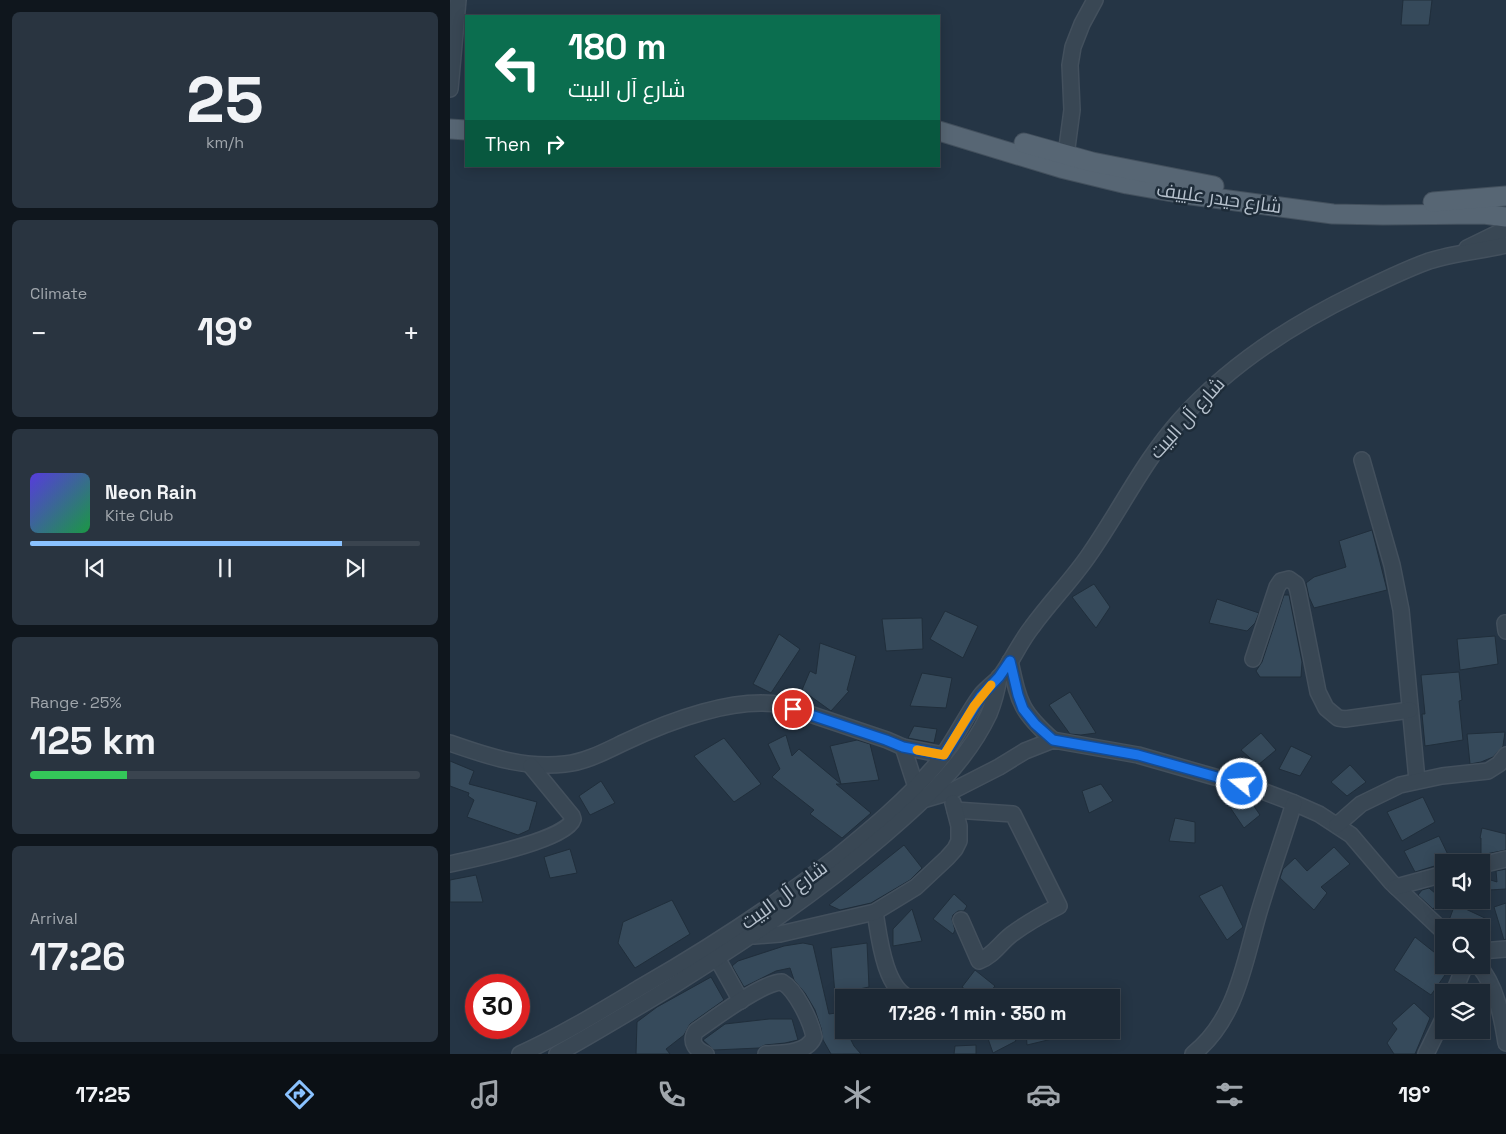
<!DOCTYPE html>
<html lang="en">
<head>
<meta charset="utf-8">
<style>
	:root { --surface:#1c2834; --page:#293440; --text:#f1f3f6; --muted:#a0a6ac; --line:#3a444f; --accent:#8ac2ff }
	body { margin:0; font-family:"Space Grotesk",Cairo,sans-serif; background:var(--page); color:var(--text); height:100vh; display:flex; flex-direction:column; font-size:19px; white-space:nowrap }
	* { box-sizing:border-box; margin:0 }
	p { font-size:16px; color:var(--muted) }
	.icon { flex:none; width:28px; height:28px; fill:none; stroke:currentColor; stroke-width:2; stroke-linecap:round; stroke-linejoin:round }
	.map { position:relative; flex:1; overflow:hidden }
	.details { display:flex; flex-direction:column; gap:12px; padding:12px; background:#0f161d; width:450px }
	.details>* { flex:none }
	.guide { position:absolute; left:15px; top:15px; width:475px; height:152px; border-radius:0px; box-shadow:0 2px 12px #0003,0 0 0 1px var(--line); background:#0b6e4f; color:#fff; overflow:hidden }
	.controls { position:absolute; left:985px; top:854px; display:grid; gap:10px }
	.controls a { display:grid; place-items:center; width:55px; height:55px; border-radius:0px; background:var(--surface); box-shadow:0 2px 12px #0003,0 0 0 1px var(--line); font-size:25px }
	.speed { position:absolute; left:15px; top:974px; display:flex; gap:10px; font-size:25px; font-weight:700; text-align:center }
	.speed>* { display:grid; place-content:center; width:65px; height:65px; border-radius:50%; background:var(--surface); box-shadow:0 2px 12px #0003,0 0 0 1px var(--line); line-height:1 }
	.speed .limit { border:8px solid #d22; background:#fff; color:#111 }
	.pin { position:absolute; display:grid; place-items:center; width:42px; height:42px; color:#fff; margin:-21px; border:2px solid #fff; border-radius:50%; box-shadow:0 1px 5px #0007 }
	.me { position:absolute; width:55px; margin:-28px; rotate:287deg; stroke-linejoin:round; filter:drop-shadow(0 0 4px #0008) }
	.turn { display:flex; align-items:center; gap:18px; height:105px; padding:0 20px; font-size:22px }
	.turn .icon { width:65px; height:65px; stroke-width:2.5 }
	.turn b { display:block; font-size:35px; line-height:42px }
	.then { display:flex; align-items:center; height:48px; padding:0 20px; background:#0003; gap:10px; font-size:19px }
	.big { font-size:38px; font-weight:800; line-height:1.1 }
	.details .card { flex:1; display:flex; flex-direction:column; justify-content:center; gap:8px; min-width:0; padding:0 18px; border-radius:8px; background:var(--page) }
	.details .dial { align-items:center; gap:0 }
	.dial b { font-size:65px; line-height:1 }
	.song { display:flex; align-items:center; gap:15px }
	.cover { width:60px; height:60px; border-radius:8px; background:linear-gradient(135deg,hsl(250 70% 55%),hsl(140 70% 35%)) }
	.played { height:5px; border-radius:2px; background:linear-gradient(90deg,var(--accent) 80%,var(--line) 80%) }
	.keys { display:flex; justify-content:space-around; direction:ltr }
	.heat { display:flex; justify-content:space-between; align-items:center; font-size:28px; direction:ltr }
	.charge { height:8px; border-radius:4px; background:linear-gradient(90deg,#34c759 25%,var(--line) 0) }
	.trip { position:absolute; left:385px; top:989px; width:285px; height:50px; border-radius:0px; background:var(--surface); box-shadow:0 2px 12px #0003,0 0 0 1px var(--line); font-weight:800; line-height:50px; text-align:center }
	.tabs { display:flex; height:80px; justify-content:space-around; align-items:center; background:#0b1015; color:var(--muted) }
	.tabs .icon { width:35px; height:35px }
	.tabs .selected { color:var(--accent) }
	.tabs b { font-size:22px; color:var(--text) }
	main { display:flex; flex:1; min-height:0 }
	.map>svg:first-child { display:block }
	.building { fill:#364a5b; stroke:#202e3b }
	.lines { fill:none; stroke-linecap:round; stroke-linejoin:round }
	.minor-casing { stroke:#43505d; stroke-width:18 }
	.major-casing { stroke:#43505d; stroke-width:21 }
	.minor { stroke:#394754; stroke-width:15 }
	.major { stroke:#576674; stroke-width:19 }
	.route-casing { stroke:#114b97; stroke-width:12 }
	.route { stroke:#1a73e8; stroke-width:9 }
	.slow { stroke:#f59e0b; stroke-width:9 }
	.labels { text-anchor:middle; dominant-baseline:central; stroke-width:5; stroke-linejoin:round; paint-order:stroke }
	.street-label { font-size:19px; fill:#b7c2ce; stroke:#1e2c39 }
</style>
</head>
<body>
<main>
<section class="details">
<div class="card dial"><b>25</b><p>km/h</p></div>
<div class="card"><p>Climate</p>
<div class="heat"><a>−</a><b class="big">19°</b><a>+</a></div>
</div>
<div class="card">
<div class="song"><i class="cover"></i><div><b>Neon Rain</b><p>Kite Club</p></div></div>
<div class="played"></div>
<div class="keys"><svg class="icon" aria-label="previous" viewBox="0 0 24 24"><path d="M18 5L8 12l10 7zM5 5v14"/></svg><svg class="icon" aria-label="pause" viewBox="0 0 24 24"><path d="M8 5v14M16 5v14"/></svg><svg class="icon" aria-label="next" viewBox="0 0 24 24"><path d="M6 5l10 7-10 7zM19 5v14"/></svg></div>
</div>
<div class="card"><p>Range · 25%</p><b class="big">125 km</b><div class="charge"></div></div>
<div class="card"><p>Arrival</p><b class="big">17:26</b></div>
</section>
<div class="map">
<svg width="1056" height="1054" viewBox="0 0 1056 1054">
	<rect width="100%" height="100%" fill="#253545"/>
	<g class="building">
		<polygon points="953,0 982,0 979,25 951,25"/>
		<polygon points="922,530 937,590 864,608 859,597 856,583 864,577 896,567 889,541"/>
		<polygon points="644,584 660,607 646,628 622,597"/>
		<polygon points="834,595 839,595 852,662 851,677 810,677 806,671 812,662"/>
		<polygon points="767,599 809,613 805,623 797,631 759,623"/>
		<polygon points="495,611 528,626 513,658 480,639"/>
		<polygon points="472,618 473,649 436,651 432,619"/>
		<polygon points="329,634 350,649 321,693 303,684"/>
		<polygon points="1045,636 1048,664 1010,670 1007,639"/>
		<polygon points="370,643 406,656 397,690 399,691 381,711 352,690 360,671 366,674"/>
		<polygon points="1009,672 1012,700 1009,701 1013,740 975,746 972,714 975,714 971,675"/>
		<polygon points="472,673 502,678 496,708 460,706"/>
		<polygon points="620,692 646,733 631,735 620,734 599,705"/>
		<polygon points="464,726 487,729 484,743 458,738"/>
		<polygon points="1055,732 1053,746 1043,757 1031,762 1020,764 1017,734"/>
		<polygon points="811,733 826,750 808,765 791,750"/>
		<polygon points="336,735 342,756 349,749 391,784 386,784 421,813 392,838 360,814 364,810 322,777 330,769 318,744"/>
		<polygon points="274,738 311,784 284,802 244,756"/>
		<polygon points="407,740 420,744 429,780 391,784 380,746"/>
		<polygon points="841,746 862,756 850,776 829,769"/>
		<polygon points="0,761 24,771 19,784 87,802 79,830 68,835 17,817 24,800 18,796 19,793 0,786"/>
		<polygon points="900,765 916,782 897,796 881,782"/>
		<polygon points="151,781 165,803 140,815 129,796"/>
		<polygon points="651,784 663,801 639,813 632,791"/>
		<polygon points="769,791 797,796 810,815 794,828"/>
		<polygon points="973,797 985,822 952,841 937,812"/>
		<polygon points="725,818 745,822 745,843 719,841"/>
		<polygon points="1032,828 1056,834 1056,850 1031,855 1031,838 1030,838"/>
		<polygon points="989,836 1001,861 965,872 954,851"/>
		<polygon points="454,845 472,868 460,880 421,903 390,910 379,905"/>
		<polygon points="884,847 900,864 871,887 877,893 864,910 830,878 833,869 845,858 857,871"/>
		<polygon points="120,849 127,873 100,878 94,857"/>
		<polygon points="1056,869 1056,889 1039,890 1031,909 1031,877 1047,882 1046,871"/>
		<polygon points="26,875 33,902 0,902 0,880"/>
		<polygon points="772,885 793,927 777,940 749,896"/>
		<polygon points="979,888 992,899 983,909 968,895 972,890"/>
		<polygon points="504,894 517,906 514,911 508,911 503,915 502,919 505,930 503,934 483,919"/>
		<polygon points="222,900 240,934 185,968 168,943 173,922"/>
		<polygon points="1056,903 1056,939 1054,940 1044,907"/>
		<polygon points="1005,904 1037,919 1033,928 1002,928 998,923"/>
		<polygon points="462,909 472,941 443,946 443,929"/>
		<polygon points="965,937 994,960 994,965 1002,965 981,995 944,970"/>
		<polygon points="353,943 363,945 379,1014 386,1013 394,1026 394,1030 396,1030 404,1046 411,1054 381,1054 373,1040 371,1028 365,1010 355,993 344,980 340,968 326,971 294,987 282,966 288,961 334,946"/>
		<polygon points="417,943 419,987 385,994 381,948"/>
		<polygon points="525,970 545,986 535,998 527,998 512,987"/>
		<polygon points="261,977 274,1000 240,1024 234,1035 216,1049 220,1054 186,1054 187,1022 207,1007"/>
		<polygon points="964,1003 980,1018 965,1054 944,1054 937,1043 947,1029 942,1023"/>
		<polygon points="319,1019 342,1019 348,1040 335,1043 315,1045 309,1048 264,1050 253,1040 275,1024"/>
		<polygon points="535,1030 559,1030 566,1041 543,1053"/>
		<polygon points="576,1030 599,1030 602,1039 577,1045"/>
		<polygon points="526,1045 526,1054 504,1054 505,1046"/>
	</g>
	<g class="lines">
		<defs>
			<g id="minor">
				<polyline points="0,89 8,0"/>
				<polyline points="616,155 622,110 620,65 623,47 632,24 645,0"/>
				<polyline points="1017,248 1056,229"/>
				<polyline points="912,460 942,565 951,610 967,780"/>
				<polyline points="1055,623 1056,631"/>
				<polyline points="803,659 827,587 831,581 839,579 846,584 848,591 868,692 876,708 888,718 895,719 960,710"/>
				<path d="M560,661C569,702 570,711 603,740"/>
				<path d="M0,743C37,756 75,769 115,764C136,762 156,751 175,742C219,721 285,696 333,705L437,740L453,747L494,755"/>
				<polyline points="453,747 466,787"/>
				<polyline points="476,799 500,792 549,767 575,751 603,740 688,755 807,789 844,803 869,814 901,835 941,882 994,932"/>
				<path d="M505,810L563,814L609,906C593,914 577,923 562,934C550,943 543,956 529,961L511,920"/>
				<polyline points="887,825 911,804 950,785 992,776 1038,771 1049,764 1056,755"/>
				<path d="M0,864C22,859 117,840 123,819L122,816L81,766"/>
				<polyline points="1031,865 1056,859"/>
				<polyline points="946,887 994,874"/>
				<path d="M425,912C429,935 434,989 460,998"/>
				<polyline points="304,936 330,934 425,912 466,887 497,858 505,849 509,841 509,826 503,803"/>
				<polyline points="1031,951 1056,949"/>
				<polyline points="267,958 291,1001"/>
				<path d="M1028,965C1046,985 1052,1017 1056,1043"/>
				<polyline points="1004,992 1015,965"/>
				<path d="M70,1054C112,1035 151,1011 191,987C259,948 325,905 388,856C422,828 456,800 484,767C503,745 514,718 531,695C537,688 544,683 550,677C562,661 570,642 582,627C600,602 622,580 639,555C671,509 694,460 731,419C780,364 841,325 907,293C930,282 954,270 979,261C1004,253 1030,251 1056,245"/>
				<path d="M107,1054C145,1033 183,1010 221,987C295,941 367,893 433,836C474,801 516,763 539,714C544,702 547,690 549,677"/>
				<path d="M256,1054C246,1050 239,1042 246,1031C264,1019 312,982 332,982C346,990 361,1021 364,1037C357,1054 331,1053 316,1054"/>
				<path d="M743,1054C787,1019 794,963 809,912C820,875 833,839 844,803"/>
				<polyline points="976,1054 994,1017"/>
			</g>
			<g id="major">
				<polyline points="0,129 16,130"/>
				<polyline points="489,131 611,168 677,184 734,194 883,214 933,215 1034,214 1056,217"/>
				<polyline points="574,143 642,162 764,186"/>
				<polyline points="983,202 1056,196"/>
			</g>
		</defs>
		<use href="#minor" class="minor-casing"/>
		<use href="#major" class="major-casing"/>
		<use href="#minor" class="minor"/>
		<use href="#major" class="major"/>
	</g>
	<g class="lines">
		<defs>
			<polyline id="route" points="343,709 436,740 453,747 494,755 531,696 549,677 560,661 568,695 573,709 585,724 603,740 688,755 792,784"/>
		</defs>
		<use href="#route" class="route-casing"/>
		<use href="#route" class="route"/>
		<polyline class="slow" points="467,750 494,755 524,706 541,685"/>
	</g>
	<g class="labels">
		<g class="street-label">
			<text transform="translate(769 198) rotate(8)">شارع حيدر علييف</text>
			<text transform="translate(737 418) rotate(-48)">شارع آل البيت</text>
			<text transform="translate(334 895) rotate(-36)">شارع آل البيت</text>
		</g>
	</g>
</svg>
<div class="controls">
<a><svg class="icon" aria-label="sound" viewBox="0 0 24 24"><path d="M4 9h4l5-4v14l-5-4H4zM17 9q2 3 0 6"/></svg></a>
<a><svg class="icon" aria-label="search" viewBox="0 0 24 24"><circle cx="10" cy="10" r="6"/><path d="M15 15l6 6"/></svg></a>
<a><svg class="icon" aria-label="layers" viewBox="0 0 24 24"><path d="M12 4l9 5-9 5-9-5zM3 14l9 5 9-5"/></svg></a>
</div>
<div class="speed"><div class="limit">30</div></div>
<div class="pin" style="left:343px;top:709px;background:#d93025"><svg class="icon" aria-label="arrive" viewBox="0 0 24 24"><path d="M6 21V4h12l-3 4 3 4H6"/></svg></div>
<svg class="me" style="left:792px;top:784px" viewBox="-20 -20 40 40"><circle r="17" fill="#1a73e8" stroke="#fff" stroke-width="3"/><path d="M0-11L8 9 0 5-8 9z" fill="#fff"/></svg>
<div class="trip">17:26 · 1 min · 350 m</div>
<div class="guide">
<div class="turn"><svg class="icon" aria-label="left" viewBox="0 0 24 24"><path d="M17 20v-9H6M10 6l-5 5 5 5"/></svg><div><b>180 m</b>شارع آل البيت</div></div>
<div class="then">Then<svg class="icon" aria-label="right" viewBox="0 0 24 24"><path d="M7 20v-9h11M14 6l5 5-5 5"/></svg></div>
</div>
</div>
</main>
<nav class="tabs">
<b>17:25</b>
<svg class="icon selected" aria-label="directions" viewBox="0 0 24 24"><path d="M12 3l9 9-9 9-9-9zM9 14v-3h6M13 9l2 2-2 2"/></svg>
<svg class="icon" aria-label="music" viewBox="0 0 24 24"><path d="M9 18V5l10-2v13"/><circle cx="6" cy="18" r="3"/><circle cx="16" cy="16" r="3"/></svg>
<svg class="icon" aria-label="phone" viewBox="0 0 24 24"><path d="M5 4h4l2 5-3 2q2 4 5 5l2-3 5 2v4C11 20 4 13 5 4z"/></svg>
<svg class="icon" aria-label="climate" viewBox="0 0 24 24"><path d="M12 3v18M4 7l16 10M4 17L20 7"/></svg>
<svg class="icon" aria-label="car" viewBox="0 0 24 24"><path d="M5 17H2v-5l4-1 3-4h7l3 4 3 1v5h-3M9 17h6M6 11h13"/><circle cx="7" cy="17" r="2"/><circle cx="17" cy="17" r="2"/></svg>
<svg class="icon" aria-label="filters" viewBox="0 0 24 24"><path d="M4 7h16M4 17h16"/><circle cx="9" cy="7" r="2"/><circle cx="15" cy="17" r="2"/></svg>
<b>19°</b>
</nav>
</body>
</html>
